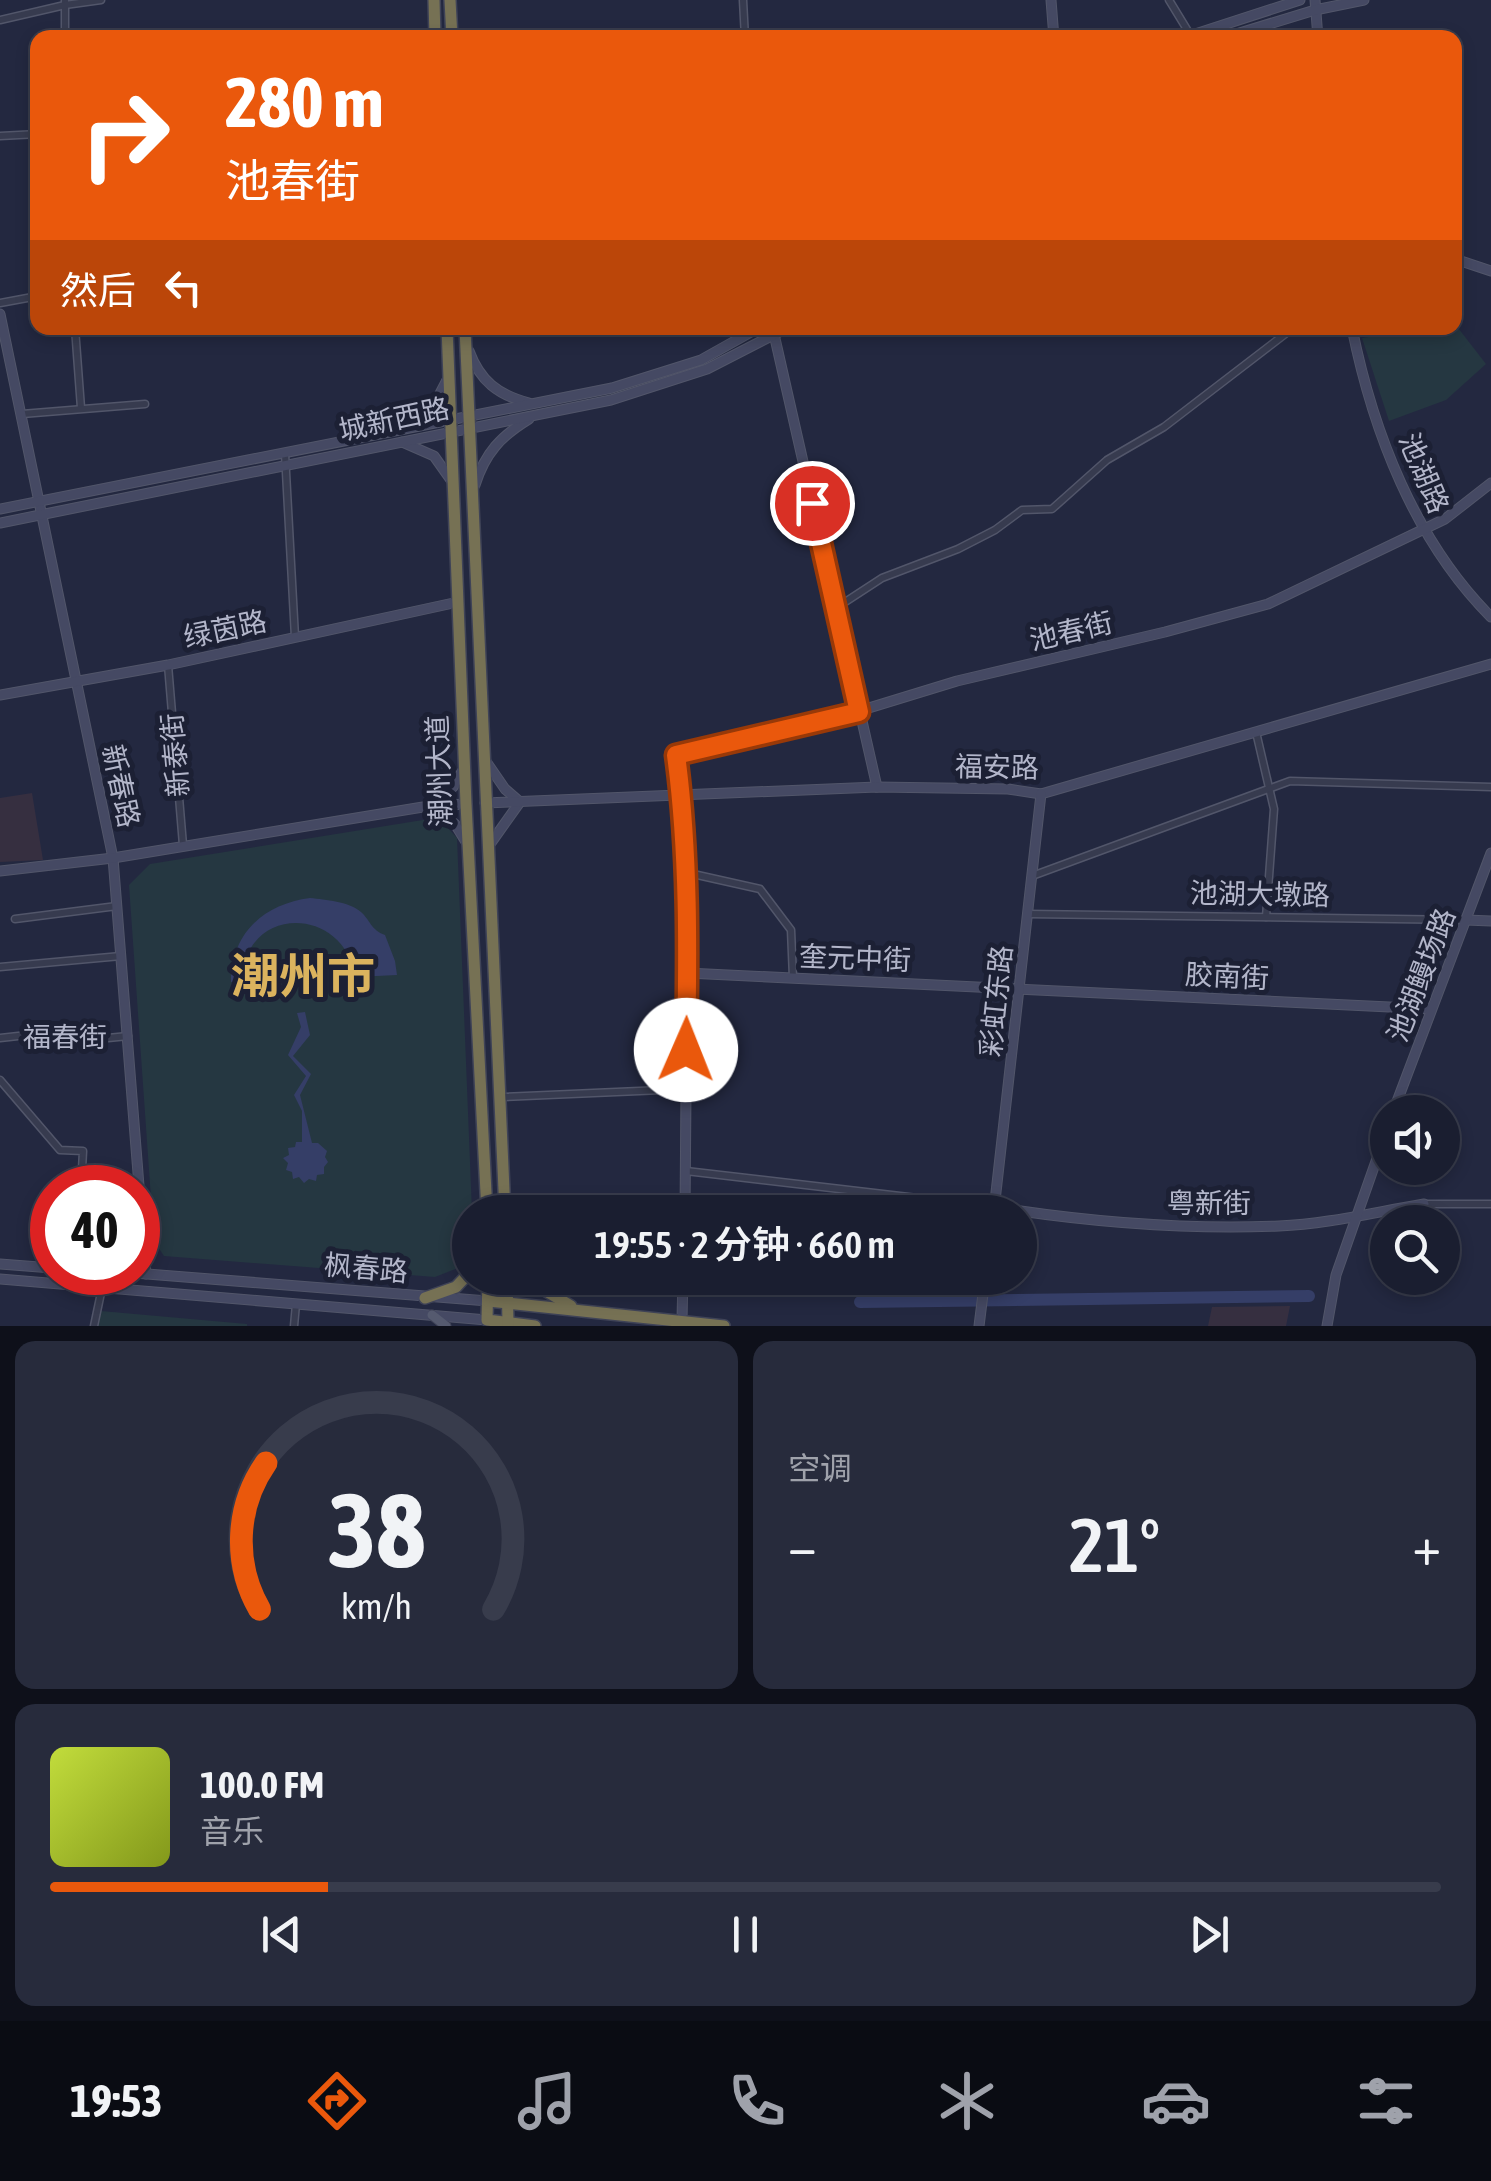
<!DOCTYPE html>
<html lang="zh">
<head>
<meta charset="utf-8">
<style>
	:root { --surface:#1a1e30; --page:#272b3c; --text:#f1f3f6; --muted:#9fa2ab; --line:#383c4c; --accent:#ea580c }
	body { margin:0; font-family:"Asap Condensed","Noto Sans SC",sans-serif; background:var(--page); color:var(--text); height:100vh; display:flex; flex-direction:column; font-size:38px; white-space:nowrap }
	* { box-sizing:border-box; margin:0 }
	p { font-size:32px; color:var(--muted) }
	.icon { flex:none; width:55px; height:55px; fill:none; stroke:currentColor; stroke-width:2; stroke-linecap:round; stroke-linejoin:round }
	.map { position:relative; height:1326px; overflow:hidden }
	.sheet { display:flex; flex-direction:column; gap:15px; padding:15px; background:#0e101a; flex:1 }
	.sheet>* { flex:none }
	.banner { position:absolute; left:30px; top:30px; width:1432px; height:305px; border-radius:20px; box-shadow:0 5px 15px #0003,0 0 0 2px var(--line); background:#ea580c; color:#fff; overflow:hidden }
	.fabs { position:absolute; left:1370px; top:1095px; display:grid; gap:20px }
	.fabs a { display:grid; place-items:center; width:90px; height:90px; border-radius:50%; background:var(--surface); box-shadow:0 5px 15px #0003,0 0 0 2px var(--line); font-size:50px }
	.speed { position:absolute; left:30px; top:1165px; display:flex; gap:20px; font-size:50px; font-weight:700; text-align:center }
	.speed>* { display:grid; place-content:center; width:130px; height:130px; border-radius:50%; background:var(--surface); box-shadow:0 5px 15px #0003,0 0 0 2px var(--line); line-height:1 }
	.speed .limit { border:15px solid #d22; background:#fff; color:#111 }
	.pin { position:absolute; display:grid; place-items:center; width:85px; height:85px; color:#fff; margin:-42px; border:5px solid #fff; border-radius:50%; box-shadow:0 2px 10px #0007 }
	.me { position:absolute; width:110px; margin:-55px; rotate:1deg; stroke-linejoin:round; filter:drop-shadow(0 0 8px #0008) }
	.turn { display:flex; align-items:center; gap:35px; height:210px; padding:0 30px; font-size:45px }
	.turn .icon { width:130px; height:130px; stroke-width:2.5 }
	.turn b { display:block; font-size:70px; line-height:85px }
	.then { display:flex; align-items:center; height:95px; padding:0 30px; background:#0003; gap:20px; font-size:38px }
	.big { font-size:75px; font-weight:600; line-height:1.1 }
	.sheet .tile { flex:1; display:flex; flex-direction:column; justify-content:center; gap:15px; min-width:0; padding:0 35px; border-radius:20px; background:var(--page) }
	.sheet .dial { align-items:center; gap:0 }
	.dial svg { height:260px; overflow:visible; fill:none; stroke:var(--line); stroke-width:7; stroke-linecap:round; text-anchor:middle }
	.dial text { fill:var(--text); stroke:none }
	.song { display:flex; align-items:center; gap:30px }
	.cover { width:120px; height:120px; border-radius:15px; background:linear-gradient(135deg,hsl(70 70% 55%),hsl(70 70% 35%)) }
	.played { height:10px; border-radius:5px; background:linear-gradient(90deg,var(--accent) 20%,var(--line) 20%) }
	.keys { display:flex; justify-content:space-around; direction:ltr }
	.heat { display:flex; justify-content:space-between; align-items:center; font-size:55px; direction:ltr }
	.sheet .tiles { flex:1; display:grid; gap:15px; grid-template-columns:1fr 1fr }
	.tile:last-child { grid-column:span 2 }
	.trip { position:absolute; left:452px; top:1195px; width:585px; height:100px; border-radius:50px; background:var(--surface); box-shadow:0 5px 15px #0003,0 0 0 2px var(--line); font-weight:600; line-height:100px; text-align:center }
	.menu { display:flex; height:160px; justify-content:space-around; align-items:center; background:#0a0c13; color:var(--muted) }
	.menu .icon { width:70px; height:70px }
	.menu .active { color:var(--accent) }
	.menu b { font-size:45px; color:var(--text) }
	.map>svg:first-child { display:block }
	.medical { fill:#362f40 }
	.green { fill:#253741 }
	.water { fill:#353e67 }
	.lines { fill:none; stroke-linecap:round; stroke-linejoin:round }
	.river { stroke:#353e67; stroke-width:12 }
	.street-casing { stroke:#52566a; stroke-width:9 }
	.secondary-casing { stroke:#52566a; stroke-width:11 }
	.primary-casing { stroke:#404458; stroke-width:11 }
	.highway-casing { stroke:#3f4357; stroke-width:14 }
	.street { stroke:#373b4f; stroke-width:6 }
	.secondary { stroke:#454963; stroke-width:9 }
	.primary { stroke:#555a6f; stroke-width:9 }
	.highway { stroke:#767154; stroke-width:11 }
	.route-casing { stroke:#983908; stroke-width:25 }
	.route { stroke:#ea580c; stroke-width:18 }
	.labels { text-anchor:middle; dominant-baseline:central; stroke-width:10; stroke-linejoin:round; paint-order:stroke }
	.street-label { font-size:28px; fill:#b3b6ca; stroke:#1c2034 }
	.town-label { font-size:48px; font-weight:bold; fill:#dbb35e; stroke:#1c2034 }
</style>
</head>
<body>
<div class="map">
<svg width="1491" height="1326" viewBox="0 0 1491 1326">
	<rect width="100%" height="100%" fill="#232840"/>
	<g class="medical">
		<polygon points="32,793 43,860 0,862 0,798"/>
		<polygon points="1290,1306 1286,1326 1208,1326 1212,1307"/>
	</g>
	<g class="green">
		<polygon points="1455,324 1486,364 1446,400 1389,421 1362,338 1424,328 1455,328"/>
		<polygon points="429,819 448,828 457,838 472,1212 470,1256 458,1268 435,1277 164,1256 154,1241 129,885 150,864"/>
		<polygon points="101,1311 247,1324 247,1326 97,1326"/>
	</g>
	<g class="water">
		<path d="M310,898C326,900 348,901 361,912C370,920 371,930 385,935L395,961L397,975L356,977C342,903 243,906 242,981L231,982C231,933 264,904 310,898Z"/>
		<polygon points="305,1012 310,1035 293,1056 311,1074 300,1095 312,1143 318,1143 327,1151 325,1157 328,1162 324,1167 324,1174 317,1175 316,1181 309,1179 304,1183 299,1177 293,1179 292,1172 286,1170 288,1163 283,1158 289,1155 288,1148 295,1147 296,1142 302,1142 302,1111 294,1095 306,1076 288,1055 301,1027 297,1013"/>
	</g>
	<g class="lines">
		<polyline class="river" points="860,1302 1309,1296"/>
		<defs>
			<g id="street">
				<polyline points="65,0 65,38"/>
				<polyline points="743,0 745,38"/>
				<polyline points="1169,0 1191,36"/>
				<polyline points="0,20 65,5 101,0"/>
				<polyline points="0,136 38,134"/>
				<polyline points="0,303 38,296"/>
				<polyline points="75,328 81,408"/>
				<polyline points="22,414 145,404"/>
				<polyline points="285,454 295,637"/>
				<polyline points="836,608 882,578 958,549 995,530 1022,510 1052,509 1107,460 1164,427 1293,328"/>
				<polyline points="168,665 183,845"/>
				<polyline points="1256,732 1274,809 1266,917"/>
				<polyline points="684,872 760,889 791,930 793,978"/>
				<polyline points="1032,876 1290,781 1491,787"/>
				<polyline points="1028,914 1465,920"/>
				<polyline points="15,919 117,906"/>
				<polyline points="0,967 121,956"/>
				<polyline points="0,1038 63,1031 78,1041 128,1036"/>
				<polyline points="0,1080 60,1150 83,1151 81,1188"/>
				<polyline points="502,1097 685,1089"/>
				<polyline points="686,1171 994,1207"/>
				<polyline points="1424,1204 1491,1204"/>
				<polyline points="94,1326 102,1288"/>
				<polyline points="294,1326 296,1304"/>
			</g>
			<g id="secondary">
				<polyline points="1051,0 1054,38"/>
				<polyline points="1315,0 1318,38"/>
				<polyline points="1183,38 1300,0"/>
				<polyline points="1223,38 1315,10 1364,0"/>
				<polyline points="1455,259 1491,271"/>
				<polyline points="0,314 113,858 146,1274"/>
				<polyline points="757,328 774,334 877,787"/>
				<path d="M1352,328C1373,432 1415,541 1491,617"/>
				<path d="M469,351C480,381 498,395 529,403"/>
				<polyline points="408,425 433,407 448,378"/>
				<polyline points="402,442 434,456 451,480"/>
				<path d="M475,485C485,453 501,436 529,419"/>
				<polyline points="0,509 612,388 701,360 758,328"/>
				<polyline points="0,523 611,400 707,369 787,328"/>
				<polyline points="0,695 168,665 458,602"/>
				<polyline points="485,760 505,789 520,802 488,847"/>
				<polyline points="463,770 453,787 432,806 455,824 466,842"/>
				<polyline points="485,803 877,787 1008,789 1041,794 1491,664"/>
				<polyline points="0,871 113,858 429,806 466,804"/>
				<polyline points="1466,920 1491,921"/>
				<polyline points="687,973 1431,1009"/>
				<polyline points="1393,1112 1491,853"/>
				<path d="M994,1207C1089,1222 1183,1230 1279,1226C1328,1224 1375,1212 1424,1204"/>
				<polyline points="994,1210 1041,794"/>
				<polyline points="685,1212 687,973 681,794 676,755 859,711 957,681 1165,632 1268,604 1445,519 1491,483"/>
				<polyline points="0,1264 52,1268"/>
				<polyline points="122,1272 488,1301"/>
				<polyline points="0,1279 487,1320"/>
				<polyline points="682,1319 683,1278"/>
				<polyline points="979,1326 985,1278"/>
				<polyline points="1327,1326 1336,1275 1388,1127"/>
			</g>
			<polyline id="primary" points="432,1315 446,1326"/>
			<g id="highway">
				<polyline points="434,0 435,38"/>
				<polyline points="450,0 452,38"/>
				<polyline points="447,328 466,804 487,1212"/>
				<polyline points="465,328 505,1212"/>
				<polyline points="488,1278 487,1320 535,1326"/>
				<polyline points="507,1278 508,1323"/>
				<polyline points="531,1278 541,1288 571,1306"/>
				<polyline points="425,1298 456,1287 470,1272"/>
				<polyline points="488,1301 724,1326"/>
			</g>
		</defs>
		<use href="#street" class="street-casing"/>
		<use href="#secondary" class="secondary-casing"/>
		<use href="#primary" class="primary-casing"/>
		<use href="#highway" class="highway-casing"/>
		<use href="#street" class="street"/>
		<use href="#secondary" class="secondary"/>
		<use href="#primary" class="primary"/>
		<use href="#highway" class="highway"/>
	</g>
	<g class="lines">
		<defs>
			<path id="route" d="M686,1050C688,952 689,852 676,755L859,712L812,503"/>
		</defs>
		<use href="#route" class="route-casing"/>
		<use href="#route" class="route"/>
	</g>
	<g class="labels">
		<g class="street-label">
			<text transform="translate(394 419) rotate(-12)">城新西路</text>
			<text transform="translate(1424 473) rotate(67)">池湖路</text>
			<text transform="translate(225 629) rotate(-12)">绿茵路</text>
			<text transform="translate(1071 631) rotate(-13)">池春街</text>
			<text transform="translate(175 755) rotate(-95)">新泰街</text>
			<text transform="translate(997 767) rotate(1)">福安路</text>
			<text transform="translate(439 771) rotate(-92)">潮州大道</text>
			<text transform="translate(121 786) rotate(78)">新春路</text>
			<text transform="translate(1260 894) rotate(1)">池湖大墩路</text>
			<text transform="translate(855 958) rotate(2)">奎元中街</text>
			<text transform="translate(1421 975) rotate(-69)">池湖鳗场路</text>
			<text transform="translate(1227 976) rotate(3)">胶南街</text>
			<text transform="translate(996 1001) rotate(-84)">彩虹东路</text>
			<text x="65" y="1037">福春街</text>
			<text x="1209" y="1203">粤新街</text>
			<text transform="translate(366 1268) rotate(5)">枫春路</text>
		</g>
		<g class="town-label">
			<text x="303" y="975">潮州市</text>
		</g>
	</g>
</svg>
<div class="fabs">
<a><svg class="icon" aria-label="sound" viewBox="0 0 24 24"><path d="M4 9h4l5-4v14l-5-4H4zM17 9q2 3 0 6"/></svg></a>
<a><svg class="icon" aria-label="search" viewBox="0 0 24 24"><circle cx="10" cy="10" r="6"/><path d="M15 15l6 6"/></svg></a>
</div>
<div class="speed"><div class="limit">40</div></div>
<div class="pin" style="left:812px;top:503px;background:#d93025"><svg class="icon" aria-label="arrive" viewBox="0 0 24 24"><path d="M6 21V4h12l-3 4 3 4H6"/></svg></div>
<svg class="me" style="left:686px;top:1050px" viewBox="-20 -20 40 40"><circle r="19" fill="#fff"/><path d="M0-13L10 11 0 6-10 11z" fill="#ea580c"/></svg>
<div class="trip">19:55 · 2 分钟 · 660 m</div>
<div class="banner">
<div class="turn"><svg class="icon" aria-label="right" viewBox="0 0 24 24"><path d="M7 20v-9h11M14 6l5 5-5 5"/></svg><div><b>280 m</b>池春街</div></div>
<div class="then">然后<svg class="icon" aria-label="left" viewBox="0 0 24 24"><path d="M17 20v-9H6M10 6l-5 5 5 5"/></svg></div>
</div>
</div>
<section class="sheet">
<div class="tiles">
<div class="tile dial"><svg viewBox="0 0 100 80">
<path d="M14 69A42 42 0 1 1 86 69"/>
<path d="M14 69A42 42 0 0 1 16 24" stroke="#ea580c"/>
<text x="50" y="56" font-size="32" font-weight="700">38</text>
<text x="50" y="72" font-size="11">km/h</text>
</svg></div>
<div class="tile"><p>空调</p>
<div class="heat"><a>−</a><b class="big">21°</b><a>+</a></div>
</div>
<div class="tile">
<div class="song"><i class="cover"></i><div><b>100.0 FM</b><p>音乐</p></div></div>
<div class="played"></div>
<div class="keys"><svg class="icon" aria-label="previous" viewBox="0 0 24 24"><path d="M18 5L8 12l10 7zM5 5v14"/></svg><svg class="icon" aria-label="pause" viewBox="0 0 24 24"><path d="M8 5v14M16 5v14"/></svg><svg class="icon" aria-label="next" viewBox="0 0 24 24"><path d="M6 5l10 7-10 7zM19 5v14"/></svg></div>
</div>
</div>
</section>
<nav class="menu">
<b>19:53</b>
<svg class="icon active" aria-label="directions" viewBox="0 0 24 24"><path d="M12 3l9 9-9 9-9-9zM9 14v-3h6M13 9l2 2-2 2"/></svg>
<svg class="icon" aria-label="music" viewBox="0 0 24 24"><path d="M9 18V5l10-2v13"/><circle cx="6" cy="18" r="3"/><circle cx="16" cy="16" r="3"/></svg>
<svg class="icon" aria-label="phone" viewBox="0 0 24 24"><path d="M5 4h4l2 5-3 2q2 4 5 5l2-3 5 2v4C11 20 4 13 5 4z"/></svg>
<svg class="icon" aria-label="climate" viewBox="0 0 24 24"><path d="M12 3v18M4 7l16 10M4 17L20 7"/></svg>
<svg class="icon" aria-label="car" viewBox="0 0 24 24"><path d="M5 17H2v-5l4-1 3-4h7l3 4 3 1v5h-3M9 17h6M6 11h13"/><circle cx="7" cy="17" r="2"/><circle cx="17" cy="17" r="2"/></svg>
<svg class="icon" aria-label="filters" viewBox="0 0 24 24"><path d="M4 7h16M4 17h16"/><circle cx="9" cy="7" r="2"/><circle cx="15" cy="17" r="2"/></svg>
</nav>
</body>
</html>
